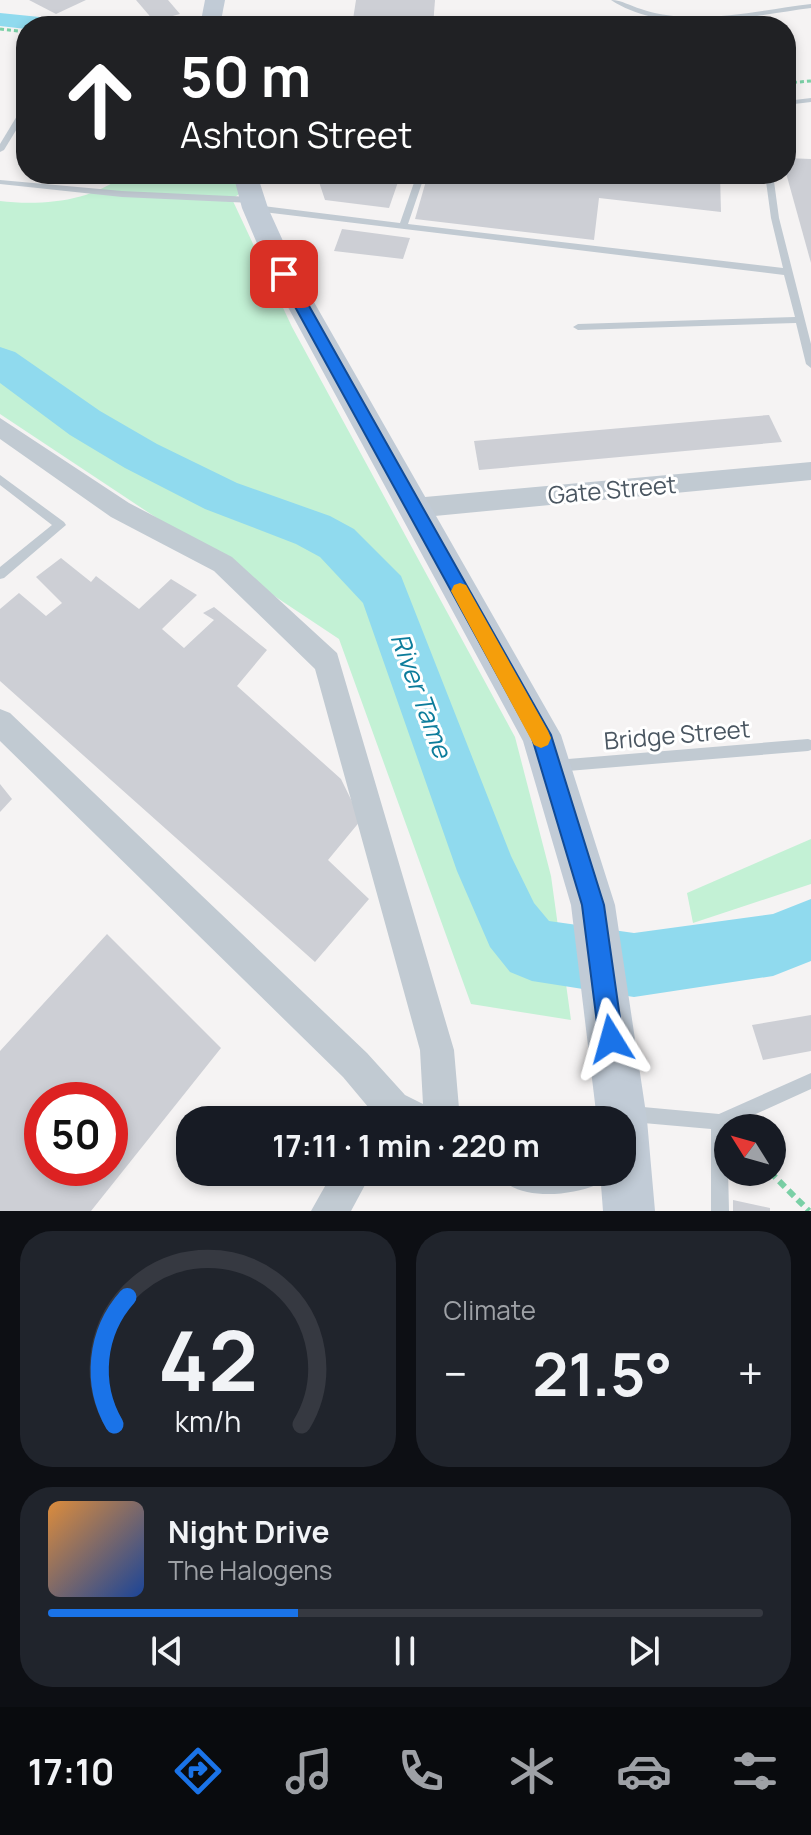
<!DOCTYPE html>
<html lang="en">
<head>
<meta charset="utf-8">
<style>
	:root { --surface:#171b24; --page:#20242c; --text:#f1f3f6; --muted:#9ea1a6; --line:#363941; --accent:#1a73e8 }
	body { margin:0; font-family:Manrope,sans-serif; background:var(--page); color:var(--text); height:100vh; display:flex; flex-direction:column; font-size:30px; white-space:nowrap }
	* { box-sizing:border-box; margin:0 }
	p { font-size:26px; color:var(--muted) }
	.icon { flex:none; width:44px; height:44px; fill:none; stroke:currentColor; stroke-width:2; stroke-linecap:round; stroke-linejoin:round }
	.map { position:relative; height:1211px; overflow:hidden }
	.drawer { display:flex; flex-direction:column; gap:20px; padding:20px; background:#0d0f14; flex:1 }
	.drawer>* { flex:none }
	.guide { position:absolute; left:16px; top:16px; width:780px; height:168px; border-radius:32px; box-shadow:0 4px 12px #0003; background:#202124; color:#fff; overflow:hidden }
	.needle { width:52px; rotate:307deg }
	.tools { position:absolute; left:714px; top:1114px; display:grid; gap:16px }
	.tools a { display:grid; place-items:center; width:72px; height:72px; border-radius:50%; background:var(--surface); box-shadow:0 4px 12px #0003; font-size:40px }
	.speed { position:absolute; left:24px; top:1082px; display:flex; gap:16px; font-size:40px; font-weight:700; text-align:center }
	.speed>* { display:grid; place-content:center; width:104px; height:104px; border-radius:50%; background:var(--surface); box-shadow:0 4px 12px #0003; line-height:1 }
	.speed .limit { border:12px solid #d22; background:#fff; color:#111 }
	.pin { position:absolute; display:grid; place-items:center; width:68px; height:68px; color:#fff; margin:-34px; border-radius:16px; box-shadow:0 4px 12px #0006 }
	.me { position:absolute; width:88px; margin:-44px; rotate:352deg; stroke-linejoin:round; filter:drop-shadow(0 0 6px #0008) }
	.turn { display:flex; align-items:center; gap:28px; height:168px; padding:0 32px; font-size:36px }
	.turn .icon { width:104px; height:104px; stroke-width:2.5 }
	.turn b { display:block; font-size:56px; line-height:68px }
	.big { font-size:60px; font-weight:700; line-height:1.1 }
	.drawer .card { flex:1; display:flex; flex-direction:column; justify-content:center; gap:12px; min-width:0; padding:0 28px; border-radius:32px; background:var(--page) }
	.drawer .dial { align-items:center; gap:0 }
	.dial svg { height:208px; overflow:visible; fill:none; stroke:var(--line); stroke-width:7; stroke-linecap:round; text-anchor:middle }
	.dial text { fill:var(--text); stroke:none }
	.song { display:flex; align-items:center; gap:24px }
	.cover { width:96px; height:96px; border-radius:12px; background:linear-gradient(135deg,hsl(30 70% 55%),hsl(220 70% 35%)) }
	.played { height:8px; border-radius:4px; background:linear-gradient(90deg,var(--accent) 35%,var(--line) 35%) }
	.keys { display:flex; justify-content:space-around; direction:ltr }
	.heat { display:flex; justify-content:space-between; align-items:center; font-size:44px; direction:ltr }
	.drawer .tiles { flex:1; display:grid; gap:20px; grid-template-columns:1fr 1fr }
	.card:last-child { grid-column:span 2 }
	.trip { position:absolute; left:176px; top:1106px; width:460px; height:80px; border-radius:32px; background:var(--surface); box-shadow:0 4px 12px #0003; font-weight:700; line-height:80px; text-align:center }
	.dock { display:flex; height:128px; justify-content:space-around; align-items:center; background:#090b0e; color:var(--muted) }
	.dock .icon { width:56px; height:56px }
	.dock .active { color:var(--accent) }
	.dock b { font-size:36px; color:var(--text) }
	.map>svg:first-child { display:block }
	.green { fill:#c3f1d5 }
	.water { fill:#90daee }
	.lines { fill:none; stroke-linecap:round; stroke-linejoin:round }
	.river { fill:#90daee; fill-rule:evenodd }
	.building { fill:#cdcfd5; fill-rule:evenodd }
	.path-far1 { stroke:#7ad0a6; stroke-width:3; stroke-dasharray:4 3; stroke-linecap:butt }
	.path { stroke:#7ad0a6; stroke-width:6; stroke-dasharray:8 5; stroke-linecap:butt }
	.service { fill:#c1cad2; fill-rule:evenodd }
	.minor { fill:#c1cad2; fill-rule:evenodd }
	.secondary { fill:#c1cbd6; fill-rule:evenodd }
	.route { fill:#1a73e8; stroke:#114b97; stroke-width:2 }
	.slow { fill:#f59e0b }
	.labels { text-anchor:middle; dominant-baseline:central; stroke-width:6; stroke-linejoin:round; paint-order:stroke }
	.street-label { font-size:24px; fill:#4a5661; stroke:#fff }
	.water-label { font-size:26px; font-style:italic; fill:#0c7c9b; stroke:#fff }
</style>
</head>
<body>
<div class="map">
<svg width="811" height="1211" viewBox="0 0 811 1211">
	<rect width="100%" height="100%" fill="#f5f3f3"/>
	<g class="green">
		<path d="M124,174H244L249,187L232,199L292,327L515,737L551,876L571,1020L471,1004L339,639L0,414V201C39,206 93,202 124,174Z"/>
		<polygon points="811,839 811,884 693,923 687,893"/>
	</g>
	<polygon class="water" points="0,13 129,26 26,26 26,29 0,26"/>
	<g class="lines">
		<polygon class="river" points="0,347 15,352 100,411 157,444 237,483 330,516 354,529 401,576 511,856 534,903 549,921 634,933 773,914 811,899 811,961 773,976 634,997 532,981 510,972 490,947 457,871 363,603 320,557 296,544 205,509 125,468 70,435 0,383"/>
	</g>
	<g class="building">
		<polygon points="29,0 86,0 56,14"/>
		<polygon points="136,0 168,0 180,14 154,21"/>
		<polygon points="356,0 435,0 433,26 352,26"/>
		<polygon points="786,158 811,159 811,263 786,173"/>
		<polygon points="428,174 720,174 721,212 599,198 594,240 415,219"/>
		<polygon points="347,176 398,182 389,208 325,200 319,182"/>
		<polygon points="342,229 410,238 403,259 334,251"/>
		<polygon points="769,415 782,442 479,470 474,441"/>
		<polygon points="61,558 91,582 96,576 139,609 171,579 197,595 162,629 184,648 214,620 203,613 214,607 267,650 237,686 341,779 361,820 328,860 369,899 315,962 0,681 0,609 19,593 46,616 62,603 36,577"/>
		<polygon points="0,784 12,799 0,812"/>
		<path d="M107,934L221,1048L91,1211H0V1051ZM42,1100H110V1168H42Z"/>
		<polygon points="811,1015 811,1051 763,1060 752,1025"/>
		<polygon points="733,1200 770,1208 770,1211 733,1211"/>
	</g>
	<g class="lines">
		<g class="path-far1">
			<polyline points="0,29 26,32"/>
			<polyline points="786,83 811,81"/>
		</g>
		<polyline class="path" points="770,1172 809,1211"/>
		<g class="service">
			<path d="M611,0C622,0 630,6 641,9C655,14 670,16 684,17C727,19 769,9 811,4V8C748,16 668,37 611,0Z"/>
			<polygon points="811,98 811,102 786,105 786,101"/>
			<polygon points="23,106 26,106 26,114 4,150 0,152 0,144"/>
			<polygon points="417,174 425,174 408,224 783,268 771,218 765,174 773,174 779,218 811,344 811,368 806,364 796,323 578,330 573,327 578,324 795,317 784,275 255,211 251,208 255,205 400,223"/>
			<polygon points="0,180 122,191 252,197 256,200 252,203 122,197 0,184"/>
			<polygon points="0,475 64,522 66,525 4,578 0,579 0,567 52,525 0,485"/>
			<polygon points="808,739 811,740 811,750 808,751 556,772 551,771 549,766 551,761 556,760"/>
			<polygon points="811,1073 811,1089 727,1127 729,1211 711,1211 711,1129 632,1122 626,1120 624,1114 626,1108 632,1106 719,1114"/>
		</g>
		<g class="minor">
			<polygon points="0,418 129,503 232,557 337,653 454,1050 460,1120 379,1120 343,1077 0,741 0,709 10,713 367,1053 405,1095 423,1104 420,1050 315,669 214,571 111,517 0,439"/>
			<polygon points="811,462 811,480 414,518 405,515 402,508 405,501 414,498"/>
			<polygon points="333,1172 372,1172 351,1211 311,1211"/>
			<path d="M504,1172H601L596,1185C572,1195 532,1199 509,1185Z"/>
		</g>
		<g class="secondary">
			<polygon points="205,0 225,0 220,26 200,26"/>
			<polygon points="233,174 257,174 268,208 298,274 561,735 615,905 647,1120 655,1211 603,1211 600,1172 622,1172 622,1120 597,1120 571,905 523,741 270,274 242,208"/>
		</g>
	</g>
	<polygon class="route" points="284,269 291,274 551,735 604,905 623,1039 619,1048 611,1051 602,1048 599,1039 582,905 532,738 277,274"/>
	<polygon class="slow" points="460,583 466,585 548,731 551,738 548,745 541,748 534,745 451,591 454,585"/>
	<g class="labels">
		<g class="street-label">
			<text transform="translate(612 489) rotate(-5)">Gate Street</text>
			<text transform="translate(677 734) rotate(-5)">Bridge Street</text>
		</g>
		<g class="water-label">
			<text transform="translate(422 695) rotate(70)">River Tame</text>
		</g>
	</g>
</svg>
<div class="tools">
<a><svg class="needle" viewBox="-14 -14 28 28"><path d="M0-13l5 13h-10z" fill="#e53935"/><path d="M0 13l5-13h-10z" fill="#9ea1a6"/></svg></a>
</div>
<div class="speed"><div class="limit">50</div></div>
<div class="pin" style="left:284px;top:274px;background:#d93025"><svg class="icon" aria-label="arrive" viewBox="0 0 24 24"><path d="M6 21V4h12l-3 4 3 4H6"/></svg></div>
<svg class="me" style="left:611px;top:1039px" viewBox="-20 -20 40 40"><path d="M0-17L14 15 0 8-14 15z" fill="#1a73e8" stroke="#fff" stroke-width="4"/></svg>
<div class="trip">17:11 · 1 min · 220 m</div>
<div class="guide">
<div class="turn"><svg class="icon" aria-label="ahead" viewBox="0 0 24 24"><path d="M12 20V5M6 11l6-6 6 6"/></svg><div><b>50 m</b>Ashton Street</div></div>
</div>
</div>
<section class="drawer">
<div class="tiles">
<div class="card dial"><svg viewBox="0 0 100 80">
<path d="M14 69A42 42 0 1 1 86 69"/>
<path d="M14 69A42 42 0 0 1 19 20" stroke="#1a73e8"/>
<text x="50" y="56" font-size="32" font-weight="700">42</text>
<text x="50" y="72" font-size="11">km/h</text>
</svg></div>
<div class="card"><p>Climate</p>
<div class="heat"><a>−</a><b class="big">21.5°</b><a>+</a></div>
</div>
<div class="card">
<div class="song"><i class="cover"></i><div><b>Night Drive</b><p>The Halogens</p></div></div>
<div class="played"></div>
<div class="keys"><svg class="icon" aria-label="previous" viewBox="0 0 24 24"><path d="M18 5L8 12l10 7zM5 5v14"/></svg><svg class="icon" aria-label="pause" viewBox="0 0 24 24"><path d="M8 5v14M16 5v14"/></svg><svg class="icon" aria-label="next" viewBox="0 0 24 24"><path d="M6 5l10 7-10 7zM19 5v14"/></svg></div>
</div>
</div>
</section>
<nav class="dock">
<b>17:10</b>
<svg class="icon active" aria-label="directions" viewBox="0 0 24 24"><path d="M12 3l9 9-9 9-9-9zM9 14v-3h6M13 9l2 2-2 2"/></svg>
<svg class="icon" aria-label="music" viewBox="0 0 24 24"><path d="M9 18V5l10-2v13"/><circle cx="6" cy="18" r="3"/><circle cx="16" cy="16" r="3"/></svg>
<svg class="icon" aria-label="phone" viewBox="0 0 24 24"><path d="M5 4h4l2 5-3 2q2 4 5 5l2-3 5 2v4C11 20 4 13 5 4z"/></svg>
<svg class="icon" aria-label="climate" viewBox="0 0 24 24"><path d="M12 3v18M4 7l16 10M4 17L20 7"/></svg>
<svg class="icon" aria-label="car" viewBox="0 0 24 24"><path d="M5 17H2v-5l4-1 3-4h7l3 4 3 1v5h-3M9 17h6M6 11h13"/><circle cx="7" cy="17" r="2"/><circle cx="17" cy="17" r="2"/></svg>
<svg class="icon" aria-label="filters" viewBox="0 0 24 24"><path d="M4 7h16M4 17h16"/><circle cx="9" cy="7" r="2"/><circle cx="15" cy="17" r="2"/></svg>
</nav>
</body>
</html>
